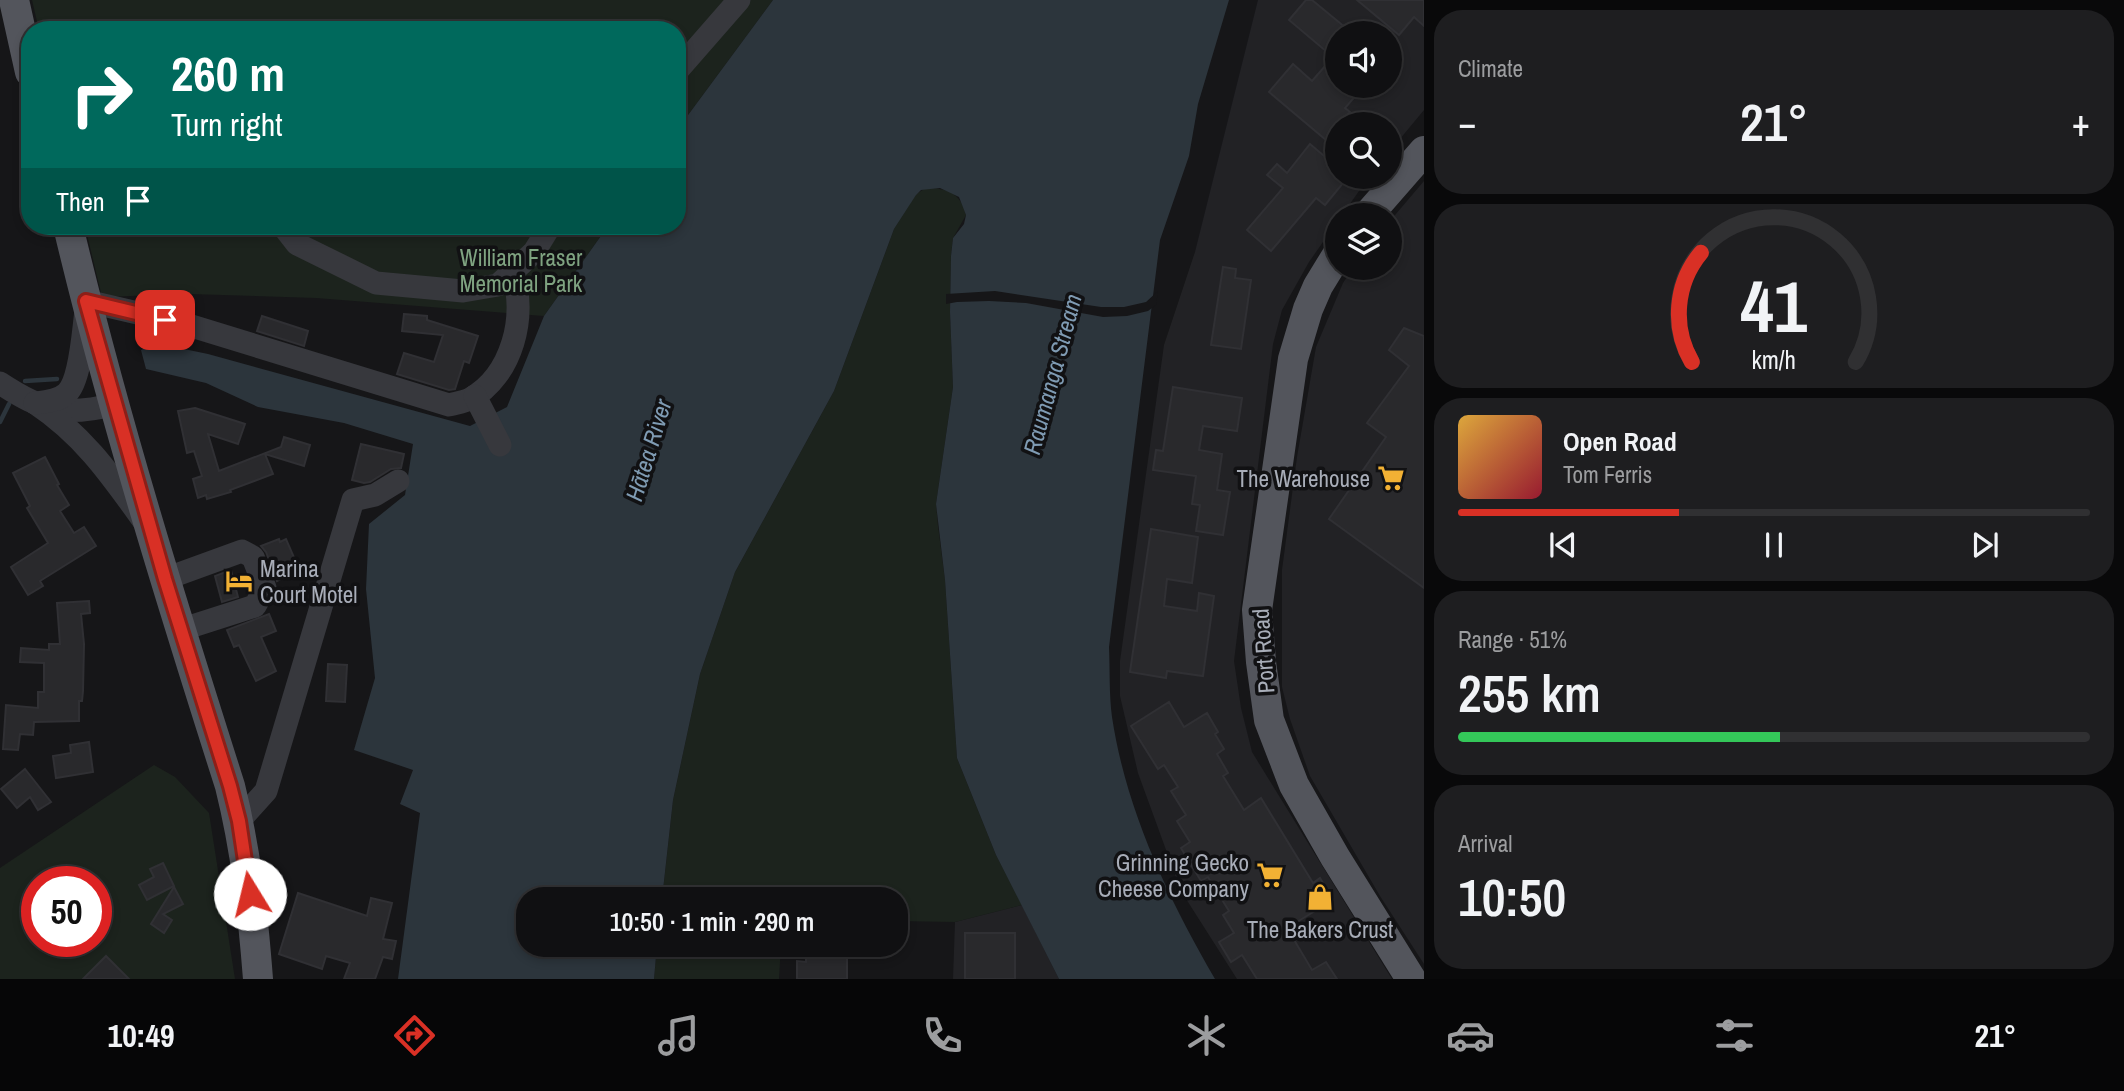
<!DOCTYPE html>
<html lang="en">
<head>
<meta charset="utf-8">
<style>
	:root { --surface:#101012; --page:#1e1e20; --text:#f1f3f6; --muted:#9c9d9f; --line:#303032; --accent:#d93025 }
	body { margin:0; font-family:"Archivo Narrow",sans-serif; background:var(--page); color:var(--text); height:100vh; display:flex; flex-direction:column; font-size:26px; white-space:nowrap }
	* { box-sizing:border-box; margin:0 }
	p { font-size:23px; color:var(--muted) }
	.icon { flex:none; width:38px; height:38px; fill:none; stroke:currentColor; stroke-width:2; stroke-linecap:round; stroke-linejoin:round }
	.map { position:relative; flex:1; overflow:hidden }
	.sheet { display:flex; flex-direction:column; gap:10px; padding:10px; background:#09090a; width:700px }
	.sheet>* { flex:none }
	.guide { position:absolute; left:21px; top:21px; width:665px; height:214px; border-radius:28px; box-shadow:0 4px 10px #0003,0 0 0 2px var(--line); background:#00695c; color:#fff; overflow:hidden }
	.fabs { position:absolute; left:1325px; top:21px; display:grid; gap:14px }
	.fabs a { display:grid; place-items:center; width:77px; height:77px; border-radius:50%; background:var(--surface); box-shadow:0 4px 10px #0003,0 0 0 2px var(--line); font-size:35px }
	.speed { position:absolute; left:21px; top:866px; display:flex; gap:14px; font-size:35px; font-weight:700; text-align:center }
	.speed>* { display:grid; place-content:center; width:91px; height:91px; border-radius:50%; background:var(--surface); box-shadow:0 4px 10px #0003,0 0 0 2px var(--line); line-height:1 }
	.speed .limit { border:10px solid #d22; background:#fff; color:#111 }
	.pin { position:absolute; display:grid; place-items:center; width:60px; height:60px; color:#fff; margin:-30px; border-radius:14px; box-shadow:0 4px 10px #0006 }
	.me { position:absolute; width:77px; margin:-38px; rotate:351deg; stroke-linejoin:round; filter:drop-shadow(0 0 5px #0008) }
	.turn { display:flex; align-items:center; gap:24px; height:147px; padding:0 35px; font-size:32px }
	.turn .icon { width:91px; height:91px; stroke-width:2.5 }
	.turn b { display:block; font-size:49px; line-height:60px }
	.then { display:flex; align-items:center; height:66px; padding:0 35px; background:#0003; gap:14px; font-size:26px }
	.big { font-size:52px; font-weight:600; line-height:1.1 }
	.sheet .card { flex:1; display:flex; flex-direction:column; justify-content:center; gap:10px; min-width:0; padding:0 24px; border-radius:28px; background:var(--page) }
	.sheet .dial { align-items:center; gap:0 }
	.dial svg { height:182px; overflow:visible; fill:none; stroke:var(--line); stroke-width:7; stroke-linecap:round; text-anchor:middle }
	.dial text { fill:var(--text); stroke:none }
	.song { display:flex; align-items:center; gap:21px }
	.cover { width:84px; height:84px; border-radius:10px; background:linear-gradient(135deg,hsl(40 70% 55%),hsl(350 70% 35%)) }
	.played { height:7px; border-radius:4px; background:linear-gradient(90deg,var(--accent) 35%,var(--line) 35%) }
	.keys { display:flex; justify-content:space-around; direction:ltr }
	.heat { display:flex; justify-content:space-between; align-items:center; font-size:38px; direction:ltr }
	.charge { height:10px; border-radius:5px; background:linear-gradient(90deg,#34c759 51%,var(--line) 0) }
	.trip { position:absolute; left:516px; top:887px; width:392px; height:70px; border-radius:28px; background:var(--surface); box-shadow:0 4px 10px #0003,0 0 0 2px var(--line); font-weight:600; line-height:70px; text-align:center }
	.tabs { display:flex; height:112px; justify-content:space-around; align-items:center; background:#060607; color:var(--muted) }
	.tabs .icon { width:49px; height:49px }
	.tabs .on { color:var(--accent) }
	.tabs b { font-size:32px; color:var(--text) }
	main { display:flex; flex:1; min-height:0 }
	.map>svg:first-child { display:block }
	.built { fill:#222225; fill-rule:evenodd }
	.green { fill:#1c231d; fill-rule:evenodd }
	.water { fill:#2c353c }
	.pier { fill:#161618 }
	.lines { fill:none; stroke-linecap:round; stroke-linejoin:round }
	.stream { stroke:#2c353c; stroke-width:4.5 }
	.building { fill:#29292c; stroke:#303034; stroke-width:2 }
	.minor { stroke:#37383d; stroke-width:23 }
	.major { stroke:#53555c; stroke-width:30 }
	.route-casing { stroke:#8d1f18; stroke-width:18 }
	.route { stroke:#d93025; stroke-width:12 }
	.labels { text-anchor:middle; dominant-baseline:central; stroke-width:7; stroke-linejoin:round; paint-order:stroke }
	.park-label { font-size:23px; fill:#7fa381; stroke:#111113 }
	.poi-label { font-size:23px; fill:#a8adb8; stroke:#111113; text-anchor:end }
	.street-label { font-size:23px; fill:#a8adb8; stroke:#111113 }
	.water-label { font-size:24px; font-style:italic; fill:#7f9bb3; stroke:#111113 }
</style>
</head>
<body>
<main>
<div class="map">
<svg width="1424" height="979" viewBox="0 0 1424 979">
	<rect width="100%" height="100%" fill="#161618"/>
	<g class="built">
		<path d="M1258,0H1424V110L1390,151V124H1337V177H1369L1342,215H1337V222L1309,262L1282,310L1273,344L1234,661L1241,708L1252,752L1392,979H1237L1181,891L1138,773L1120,696V661L1164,345L1195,252ZM1337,33H1390V86H1337Z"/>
		<polygon points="1424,181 1424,964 1380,896 1310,776 1290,719 1282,687 1282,570 1297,457 1316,347 1343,283 1353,268 1390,268 1390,221"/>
		<polygon points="1022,905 1059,979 953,979 955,922"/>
	</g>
	<g class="green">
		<polygon points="32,0 773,0 677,130 677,30 39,30"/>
		<path d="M926,188C947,188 961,193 966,215L953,238L951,256L950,312L953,387L936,504L938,526L945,580L957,758L996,855L1022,905L955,922L896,921V900H662L673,800L700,674L735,572L834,391L894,229L916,194Z"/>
		<polygon points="85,226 608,226 544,316 316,298 189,294 102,297"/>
		<path d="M154,765L175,777L209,813L235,979H0V868ZM37,882H96V942H37Z"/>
		<polygon points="657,945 781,945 779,979 654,979"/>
	</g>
	<path class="water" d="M773,0H1229L1198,104L1189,156L1160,240L1109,647C1110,670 1109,694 1112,717C1126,810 1168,898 1215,979H1059L996,855L957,758L945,580L936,504L953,387L950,312L951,256L953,238L964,224L966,215L959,197L940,188L921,190L916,195L894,229L834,391L735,572L700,674L673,800L662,899L528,900V945H657L654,979H398L420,813L400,804L413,770L354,750L375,678L366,589L369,524L405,495L413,444L344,423L258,407L206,383L146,369L141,350L155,343L208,354L470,426L507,407L544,316L608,226H677V130Z"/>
	<polygon class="pier" points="995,291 1101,307 1124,307 1146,302 1158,291 1156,305 1148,311 1127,316 1103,317 1026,303 989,301 957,302 946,304 946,294"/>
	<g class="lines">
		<g class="stream">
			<polyline points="25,381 57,379"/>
			<polyline points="0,422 9,404"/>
		</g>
	</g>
	<g class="building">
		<polygon points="1306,0 1312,0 1352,33 1337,33 1337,86 1364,86 1345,108 1350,112 1337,124 1326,140 1269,92 1293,64 1312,81 1333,57 1289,20"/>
		<polygon points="1357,0 1424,0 1424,26 1414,17 1399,35"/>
		<polygon points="1310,144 1337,167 1337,177 1348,177 1325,205 1316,198 1271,251 1247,230 1283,188 1267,175 1277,164 1287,173"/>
		<polygon points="1223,267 1236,269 1235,278 1251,280 1241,349 1211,345"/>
		<polygon points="404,314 427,316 427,320 478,336 469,363 464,361 455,389 449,390 397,374 404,353 434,362 443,335 402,331"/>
		<polygon points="262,316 308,331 304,346 257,331"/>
		<polygon points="1404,328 1424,336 1424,588 1329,519 1386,437 1367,423 1409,366 1389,350"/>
		<polygon points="1173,387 1242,398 1237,431 1203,426 1199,450 1222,454 1217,490 1230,492 1223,535 1196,531 1200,505 1192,504 1196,476 1153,470 1156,450 1163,451"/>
		<polygon points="195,408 245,424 238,444 208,434 219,471 281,447 284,437 310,445 304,466 265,454 273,474 230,490 231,492 207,499 206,495 198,498 193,479 202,476 194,451 187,453 178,411"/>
		<polygon points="361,444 404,454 401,468 391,469 370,482 364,483 352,480"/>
		<polygon points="45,457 59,484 57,485 69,505 60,511 74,533 84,527 96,546 40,581 43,586 28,595 11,567 48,543 27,508 30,506 13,473"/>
		<polygon points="1151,529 1198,537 1192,583 1167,579 1164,606 1197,611 1199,593 1214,596 1203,676 1167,671 1166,678 1130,672"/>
		<polygon points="279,539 280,542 286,539 299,569 277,581 266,552 261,546"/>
		<polygon points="231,570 238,597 222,602 215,576"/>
		<polygon points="89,601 90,613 81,614 84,644 83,691 82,701 79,701 79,721 34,722 33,735 20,734 18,750 3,749 6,705 38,708 38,692 44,692 44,663 20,662 21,648 49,650 49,644 60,644 57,603"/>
		<polygon points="269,614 276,631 261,637 276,671 256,681 239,645 234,647 227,630"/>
		<polygon points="328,664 347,665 345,702 326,701"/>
		<polygon points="1169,702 1184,727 1207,713 1218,732 1215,734 1224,749 1217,754 1228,773 1223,776 1244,810 1261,798 1313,883 1320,878 1333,900 1287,928 1312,970 1326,962 1337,979 1257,979 1242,955 1231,962 1219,942 1234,933 1223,915 1229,911 1208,877 1201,881 1181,848 1190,842 1177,821 1186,815 1171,791 1178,787 1164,765 1158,769 1131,726"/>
		<polygon points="89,742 93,772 56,778 53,756 71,753 70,745"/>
		<polygon points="25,769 51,802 38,810 30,797 17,808 1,789"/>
		<polygon points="163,863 174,886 147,900 139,885 154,877 150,869"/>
		<polygon points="174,887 183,904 163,914 172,920 164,933 151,924"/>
		<polygon points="298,893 367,916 371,898 392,903 383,939 396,941 392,959 383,957 375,979 344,979 350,963 326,956 322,969 279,954"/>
		<rect x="965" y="933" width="50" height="46"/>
		<polygon points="806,945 847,945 847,979 797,979 797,961 806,962"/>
		<polygon points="106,956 129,979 83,979"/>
	</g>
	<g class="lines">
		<g class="minor">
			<polyline points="677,71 739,0"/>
			<polyline points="283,226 297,244 376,283 463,291 498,285 534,252 550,226"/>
			<path d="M86,301L185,324L449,405C456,403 464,402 470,399C512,376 528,315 512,272"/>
			<path d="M0,383C44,412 65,417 116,404"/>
			<polyline points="475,396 500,445"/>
			<path d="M35,403C83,435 110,474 143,520"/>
			<path d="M35,403C45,402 59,401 67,393C81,379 83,331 86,311"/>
			<polyline points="165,579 242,551 253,557 265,588 255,606 180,630"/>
			<polyline points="239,821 266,791 353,500 375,495 398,481"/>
		</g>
		<g class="major">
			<polyline points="14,0 30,72"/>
			<polyline points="1368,215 1424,151"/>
			<path d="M68,226C113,415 171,601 230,786C246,850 253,914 258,979"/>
			<polyline points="1337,255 1318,286 1308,309 1293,359 1257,610 1261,662 1269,720 1294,785 1335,857 1411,979"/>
		</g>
	</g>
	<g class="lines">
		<defs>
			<polyline id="route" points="165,320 86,301 165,579 230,786 239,821 250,894"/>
		</defs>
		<use href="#route" class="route-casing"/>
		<use href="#route" class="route"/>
	</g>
	<defs>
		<symbol id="supermarket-bare" viewBox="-9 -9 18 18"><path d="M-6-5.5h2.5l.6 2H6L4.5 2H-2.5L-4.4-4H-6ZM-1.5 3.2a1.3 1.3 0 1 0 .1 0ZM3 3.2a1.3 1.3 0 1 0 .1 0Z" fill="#f2b134" stroke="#111113" stroke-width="2.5" paint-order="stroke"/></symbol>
		<symbol id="hotel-bare" viewBox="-9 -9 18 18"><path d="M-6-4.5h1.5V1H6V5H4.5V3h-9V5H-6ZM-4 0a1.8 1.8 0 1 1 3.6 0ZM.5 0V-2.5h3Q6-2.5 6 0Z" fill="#f2b134" stroke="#111113" stroke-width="2.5" paint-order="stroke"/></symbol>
		<symbol id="shop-bare" viewBox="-9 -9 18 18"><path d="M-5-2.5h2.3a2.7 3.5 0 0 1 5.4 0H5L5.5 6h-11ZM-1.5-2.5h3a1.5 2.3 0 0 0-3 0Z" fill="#f2b134" stroke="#111113" stroke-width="2.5" paint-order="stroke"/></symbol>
	</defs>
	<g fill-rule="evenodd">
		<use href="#supermarket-bare" x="1372" y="459" width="38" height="38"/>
		<use href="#hotel-bare" x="220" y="562" width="38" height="38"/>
		<use href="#supermarket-bare" x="1251" y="856" width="38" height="38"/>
		<use href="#shop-bare" x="1301" y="878" width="38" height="38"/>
	</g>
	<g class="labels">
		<g class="park-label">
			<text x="521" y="257">William Fraser<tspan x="521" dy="26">Memorial Park</tspan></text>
		</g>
		<g class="poi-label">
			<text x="1370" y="478">The Warehouse</text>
			<text x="260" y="568" text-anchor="start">Marina<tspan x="260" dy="26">Court Motel</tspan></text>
			<text x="1249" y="862">Grinning Gecko<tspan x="1249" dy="26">Cheese Company</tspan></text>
			<text x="1320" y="929" text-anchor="middle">The Bakers Crust</text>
		</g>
		<g class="street-label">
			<text transform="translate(1263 651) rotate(-94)">Port Road</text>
		</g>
		<g class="water-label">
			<text transform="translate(1052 374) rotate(-75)">Raumanga Stream</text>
			<text transform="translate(648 450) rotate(-73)">Hātea River</text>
		</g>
	</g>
</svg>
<div class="fabs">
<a><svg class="icon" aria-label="sound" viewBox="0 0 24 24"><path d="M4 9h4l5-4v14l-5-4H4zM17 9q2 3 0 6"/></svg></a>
<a><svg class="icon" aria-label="search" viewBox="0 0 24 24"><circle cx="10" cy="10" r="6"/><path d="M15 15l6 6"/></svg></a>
<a><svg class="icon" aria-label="layers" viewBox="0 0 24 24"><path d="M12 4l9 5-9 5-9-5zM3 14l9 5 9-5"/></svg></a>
</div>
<div class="speed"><div class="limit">50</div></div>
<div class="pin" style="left:165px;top:320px;background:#d93025"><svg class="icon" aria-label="arrive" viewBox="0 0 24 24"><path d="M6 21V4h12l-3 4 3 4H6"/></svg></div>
<svg class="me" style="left:250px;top:894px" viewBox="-20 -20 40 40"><circle r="19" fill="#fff"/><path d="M0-13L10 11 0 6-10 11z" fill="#d93025"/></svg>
<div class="trip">10:50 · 1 min · 290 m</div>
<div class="guide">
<div class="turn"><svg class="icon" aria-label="right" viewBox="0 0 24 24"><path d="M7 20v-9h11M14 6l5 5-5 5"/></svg><div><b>260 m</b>Turn right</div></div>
<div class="then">Then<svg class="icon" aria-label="arrive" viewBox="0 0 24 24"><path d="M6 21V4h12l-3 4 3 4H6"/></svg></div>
</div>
</div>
<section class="sheet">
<div class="card"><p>Climate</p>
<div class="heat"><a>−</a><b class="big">21°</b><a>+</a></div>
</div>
<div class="card dial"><svg viewBox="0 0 100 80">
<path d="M14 69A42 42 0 1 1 86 69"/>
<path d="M14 69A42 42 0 0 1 18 21" stroke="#d93025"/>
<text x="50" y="56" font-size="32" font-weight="700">41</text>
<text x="50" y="72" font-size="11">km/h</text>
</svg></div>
<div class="card">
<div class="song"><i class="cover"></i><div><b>Open Road</b><p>Tom Ferris</p></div></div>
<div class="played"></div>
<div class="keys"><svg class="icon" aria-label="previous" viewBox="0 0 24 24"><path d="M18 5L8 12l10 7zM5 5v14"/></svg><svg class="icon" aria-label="pause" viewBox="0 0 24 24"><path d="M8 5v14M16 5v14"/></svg><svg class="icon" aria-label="next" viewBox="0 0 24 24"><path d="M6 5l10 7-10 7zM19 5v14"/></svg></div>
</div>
<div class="card"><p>Range · 51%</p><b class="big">255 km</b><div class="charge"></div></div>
<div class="card"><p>Arrival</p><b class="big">10:50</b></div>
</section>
</main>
<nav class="tabs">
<b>10:49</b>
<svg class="icon on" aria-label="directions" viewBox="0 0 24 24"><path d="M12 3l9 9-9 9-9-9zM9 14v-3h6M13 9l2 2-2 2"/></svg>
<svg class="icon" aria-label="music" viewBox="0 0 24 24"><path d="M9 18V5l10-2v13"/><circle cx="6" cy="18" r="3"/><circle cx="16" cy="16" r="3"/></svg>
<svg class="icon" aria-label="phone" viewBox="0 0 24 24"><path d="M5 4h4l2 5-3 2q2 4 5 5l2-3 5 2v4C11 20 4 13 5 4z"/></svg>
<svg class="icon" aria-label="climate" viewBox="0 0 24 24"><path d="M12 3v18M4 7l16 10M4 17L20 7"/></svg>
<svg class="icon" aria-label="car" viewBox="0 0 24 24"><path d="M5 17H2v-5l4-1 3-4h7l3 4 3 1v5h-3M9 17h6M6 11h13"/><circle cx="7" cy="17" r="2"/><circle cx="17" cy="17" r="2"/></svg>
<svg class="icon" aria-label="filters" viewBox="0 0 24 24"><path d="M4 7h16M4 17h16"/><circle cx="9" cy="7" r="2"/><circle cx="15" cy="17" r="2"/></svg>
<b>21°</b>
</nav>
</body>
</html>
